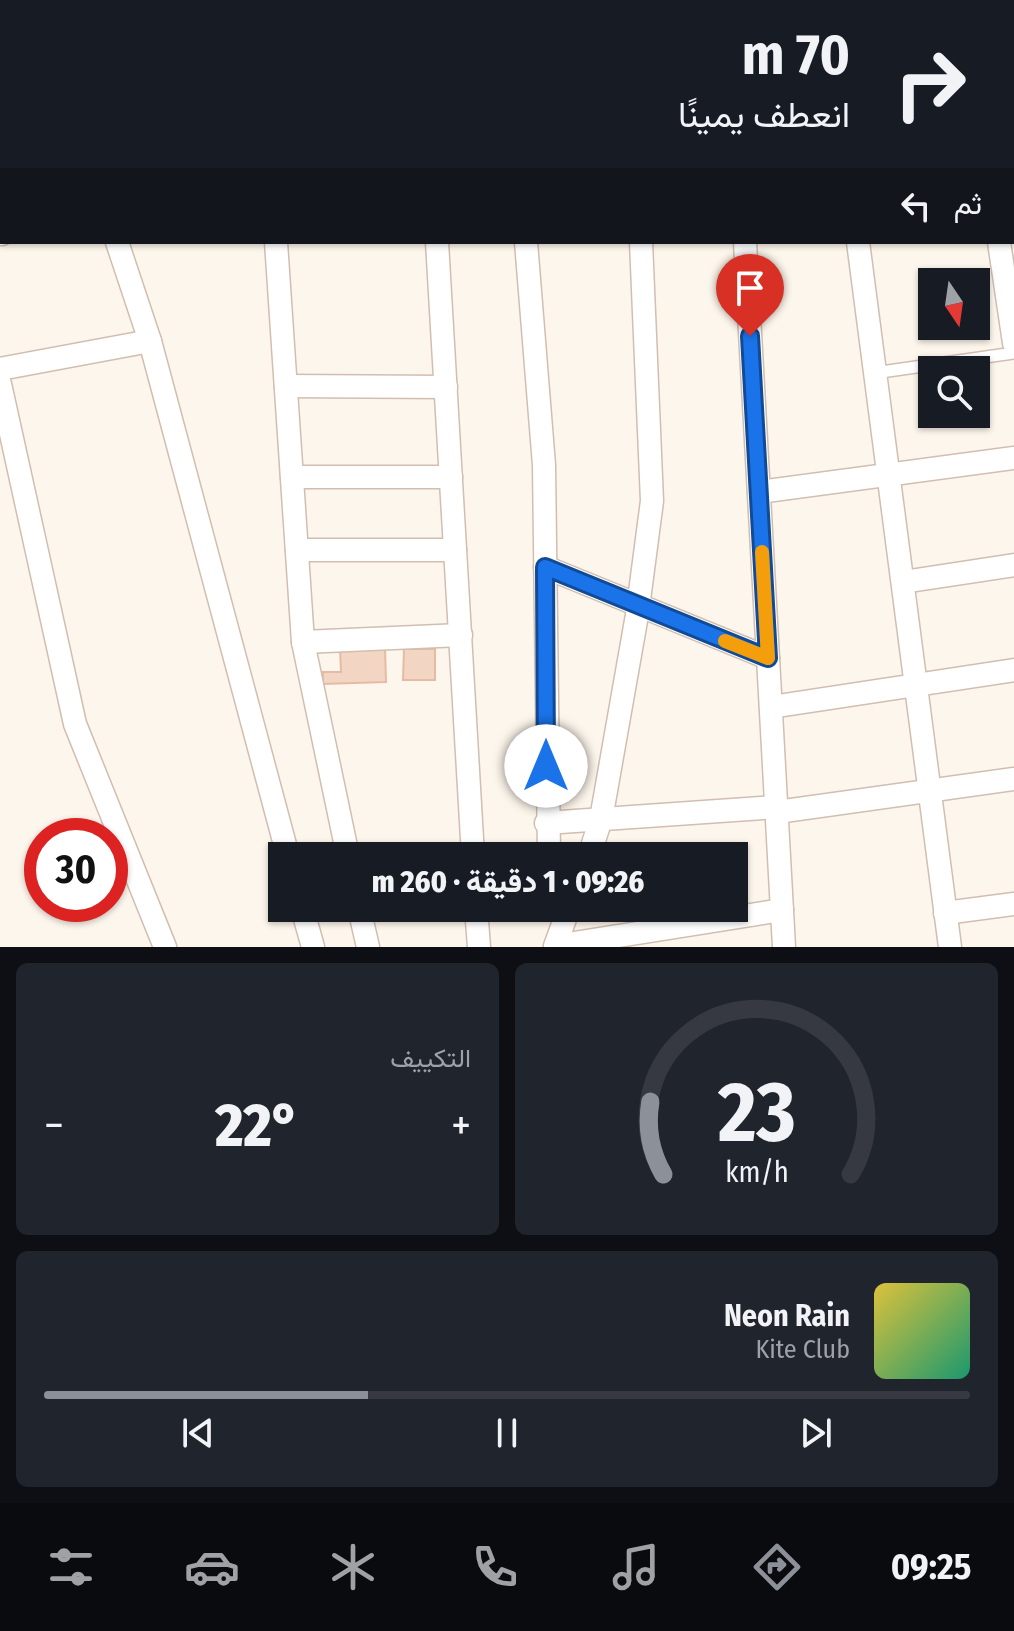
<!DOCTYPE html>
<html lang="ar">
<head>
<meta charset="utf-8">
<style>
	:root { --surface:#171b24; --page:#20242c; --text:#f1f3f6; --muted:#9ea1a6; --line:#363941; --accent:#8c9099 }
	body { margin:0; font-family:"Fira Sans Condensed",Vazirmatn,sans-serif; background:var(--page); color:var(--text); direction:rtl; height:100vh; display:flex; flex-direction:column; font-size:30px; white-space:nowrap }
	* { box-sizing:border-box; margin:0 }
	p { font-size:26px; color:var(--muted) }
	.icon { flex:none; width:44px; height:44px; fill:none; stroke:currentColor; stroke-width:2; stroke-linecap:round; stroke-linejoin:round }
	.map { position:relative; height:947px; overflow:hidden; direction:ltr }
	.drawer { display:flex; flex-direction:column; gap:16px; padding:16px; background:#0d0f14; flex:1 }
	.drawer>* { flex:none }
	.banner { position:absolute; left:0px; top:0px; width:1014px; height:244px; box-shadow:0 2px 6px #0004; direction:rtl; background:#171b24; color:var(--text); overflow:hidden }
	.needle { width:52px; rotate:167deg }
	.controls { position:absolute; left:918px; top:268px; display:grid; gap:16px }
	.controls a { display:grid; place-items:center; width:72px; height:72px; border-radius:0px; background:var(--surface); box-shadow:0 2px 6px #0004; font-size:40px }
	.speed { position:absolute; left:24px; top:818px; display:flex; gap:16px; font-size:40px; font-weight:700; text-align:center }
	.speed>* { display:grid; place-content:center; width:104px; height:104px; border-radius:50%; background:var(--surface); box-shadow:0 2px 6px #0004; line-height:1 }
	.speed .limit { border:12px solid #d22; background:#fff; color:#111 }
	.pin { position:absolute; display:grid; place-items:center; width:68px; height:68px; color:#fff; margin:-82px -34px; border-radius:50% 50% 50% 0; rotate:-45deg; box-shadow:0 0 8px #0007 }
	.pin .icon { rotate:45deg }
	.me { position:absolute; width:88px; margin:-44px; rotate:0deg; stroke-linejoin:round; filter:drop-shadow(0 0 6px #0008) }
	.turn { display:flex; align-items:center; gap:28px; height:168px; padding:0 32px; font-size:36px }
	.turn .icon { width:104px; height:104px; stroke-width:2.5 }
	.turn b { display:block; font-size:56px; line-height:68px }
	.then { display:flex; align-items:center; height:76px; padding:0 32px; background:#0003; gap:16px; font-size:30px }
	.big { font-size:60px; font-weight:800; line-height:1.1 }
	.drawer .tile { flex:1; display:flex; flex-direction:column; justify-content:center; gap:12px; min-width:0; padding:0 28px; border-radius:12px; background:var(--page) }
	.drawer .dial { align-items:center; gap:0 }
	.dial svg { height:208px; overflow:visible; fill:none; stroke:var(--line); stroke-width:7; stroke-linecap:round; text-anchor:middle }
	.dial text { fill:var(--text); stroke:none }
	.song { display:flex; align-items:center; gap:24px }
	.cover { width:96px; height:96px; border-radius:12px; background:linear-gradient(135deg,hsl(50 70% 55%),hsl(160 70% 35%)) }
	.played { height:8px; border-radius:4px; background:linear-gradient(90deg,var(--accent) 35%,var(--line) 35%) }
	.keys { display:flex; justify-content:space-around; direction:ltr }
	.heat { display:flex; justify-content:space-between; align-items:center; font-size:44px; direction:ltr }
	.drawer .tiles { flex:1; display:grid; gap:16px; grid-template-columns:1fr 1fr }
	.tile:last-child { grid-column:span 2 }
	.trip { position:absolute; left:268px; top:842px; width:480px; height:80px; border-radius:0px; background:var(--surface); box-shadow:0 2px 6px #0004; font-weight:800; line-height:80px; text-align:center; direction:rtl }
	.dock { display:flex; height:128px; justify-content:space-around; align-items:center; background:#090b0e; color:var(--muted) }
	.dock .icon { width:56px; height:56px }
	.dock .active { color:var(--accent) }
	.dock b { font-size:36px; color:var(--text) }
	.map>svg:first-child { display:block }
	.building { fill:#f3d5c3; stroke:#e6bba3; stroke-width:2 }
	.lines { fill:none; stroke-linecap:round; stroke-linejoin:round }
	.lane-casing { stroke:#d1beb0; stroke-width:14 }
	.street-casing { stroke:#d1beb0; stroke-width:25 }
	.primary-casing { stroke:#dad1cd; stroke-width:37 }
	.lane { stroke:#fff; stroke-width:11 }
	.street { stroke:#fff; stroke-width:22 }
	.primary { stroke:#fbd9a5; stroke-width:34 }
	.route-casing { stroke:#114b97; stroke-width:20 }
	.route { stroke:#1a73e8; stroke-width:14 }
	.slow { stroke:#f59e0b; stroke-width:14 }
</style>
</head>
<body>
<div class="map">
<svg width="1014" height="947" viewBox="0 0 1014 947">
	<rect width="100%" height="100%" fill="#fdf6ec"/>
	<g class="building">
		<polygon points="385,648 386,682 323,684 323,672 341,672 340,649"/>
		<polygon points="404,649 435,649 435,680 403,680"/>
	</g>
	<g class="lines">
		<defs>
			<polyline id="lane" points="874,373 1014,353"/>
			<g id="street">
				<polyline points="251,0 251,2"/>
				<polyline points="417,0 417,2"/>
				<polyline points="504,0 504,2"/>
				<polyline points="608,0 609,2"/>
				<polyline points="753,0 753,2"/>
				<polyline points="717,2 725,0"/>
				<polyline points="1012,195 1014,194"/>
				<polyline points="0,234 2,234"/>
				<polyline points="117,242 150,341 288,856"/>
				<polyline points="276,242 303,642 348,856"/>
				<polyline points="437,242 473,856"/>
				<polyline points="526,242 544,465 549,856"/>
				<polyline points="745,242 784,947"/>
				<polyline points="858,242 950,947"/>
				<polyline points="999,242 1014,343"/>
				<polyline points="0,369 150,341"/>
				<polyline points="0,384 75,724 165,947"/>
				<polyline points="286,386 446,387"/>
				<polyline points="292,477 451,477"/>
				<polyline points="759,492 1014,458"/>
				<polyline points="297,550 455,550"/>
				<polyline points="545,567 768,658"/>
				<polyline points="903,582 1014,565"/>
				<polyline points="303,642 461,635"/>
				<polyline points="771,707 1014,670"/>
				<polyline points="777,812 1014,779"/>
				<polyline points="546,823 777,807"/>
				<polyline points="589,856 601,819 637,615 652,501 641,242"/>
				<polyline points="302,908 313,947"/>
				<polyline points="359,908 368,947"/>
				<polyline points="476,908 479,947"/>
				<polyline points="569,908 555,946 782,910"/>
				<polyline points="945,913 1014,904"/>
			</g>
			<g id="primary">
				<polyline points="128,2 135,0"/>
				<polyline points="0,35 2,35"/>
			</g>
		</defs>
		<use href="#lane" class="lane-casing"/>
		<use href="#street" class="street-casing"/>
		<use href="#primary" class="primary-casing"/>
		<use href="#lane" class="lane"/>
		<use href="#street" class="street"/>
		<use href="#primary" class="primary"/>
	</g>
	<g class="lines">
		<defs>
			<polyline id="route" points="546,766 545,567 768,658 750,336"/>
		</defs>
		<use href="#route" class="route-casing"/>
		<use href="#route" class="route"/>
		<polyline class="slow" points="725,641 768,658 762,552"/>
	</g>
</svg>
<div class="controls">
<a><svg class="needle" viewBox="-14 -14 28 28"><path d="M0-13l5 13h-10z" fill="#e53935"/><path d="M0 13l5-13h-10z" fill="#9ea1a6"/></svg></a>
<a><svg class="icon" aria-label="search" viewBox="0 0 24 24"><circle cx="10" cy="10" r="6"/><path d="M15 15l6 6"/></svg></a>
</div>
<div class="speed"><div class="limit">30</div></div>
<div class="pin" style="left:750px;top:336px;background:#d93025"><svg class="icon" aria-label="arrive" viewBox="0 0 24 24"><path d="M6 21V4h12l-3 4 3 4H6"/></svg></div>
<svg class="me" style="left:546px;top:766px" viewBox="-20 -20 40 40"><circle r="19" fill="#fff"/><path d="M0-13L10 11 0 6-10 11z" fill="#1a73e8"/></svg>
<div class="trip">09:26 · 1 دقيقة · 260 m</div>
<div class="banner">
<div class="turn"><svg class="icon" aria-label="right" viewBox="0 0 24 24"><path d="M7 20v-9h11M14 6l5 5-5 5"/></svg><div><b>70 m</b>انعطف يمينًا</div></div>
<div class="then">ثم<svg class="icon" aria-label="left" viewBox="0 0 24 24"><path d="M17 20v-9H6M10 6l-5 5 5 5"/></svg></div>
</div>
</div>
<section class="drawer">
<div class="tiles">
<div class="tile dial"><svg viewBox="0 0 100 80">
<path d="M14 69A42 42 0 1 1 86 69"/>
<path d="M14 69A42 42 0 0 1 9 41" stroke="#8c9099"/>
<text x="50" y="56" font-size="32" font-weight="700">23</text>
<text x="50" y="72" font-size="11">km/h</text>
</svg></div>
<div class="tile"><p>التكييف</p>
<div class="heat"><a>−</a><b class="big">22°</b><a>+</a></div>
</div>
<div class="tile">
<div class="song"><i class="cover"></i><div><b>Neon Rain</b><p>Kite Club</p></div></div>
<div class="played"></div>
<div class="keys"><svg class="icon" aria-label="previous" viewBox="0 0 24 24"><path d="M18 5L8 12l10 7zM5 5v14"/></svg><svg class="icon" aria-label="pause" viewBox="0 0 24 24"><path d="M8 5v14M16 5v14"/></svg><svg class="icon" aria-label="next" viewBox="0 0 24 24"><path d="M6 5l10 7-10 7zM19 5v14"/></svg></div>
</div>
</div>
</section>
<nav class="dock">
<b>09:25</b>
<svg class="icon active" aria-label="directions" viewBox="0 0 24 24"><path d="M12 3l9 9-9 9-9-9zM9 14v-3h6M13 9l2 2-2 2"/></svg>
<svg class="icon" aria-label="music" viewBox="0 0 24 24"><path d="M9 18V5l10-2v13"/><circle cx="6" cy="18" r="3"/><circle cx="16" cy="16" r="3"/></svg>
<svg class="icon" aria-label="phone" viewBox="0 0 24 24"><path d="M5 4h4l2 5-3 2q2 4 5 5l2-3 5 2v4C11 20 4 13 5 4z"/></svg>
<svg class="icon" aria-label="climate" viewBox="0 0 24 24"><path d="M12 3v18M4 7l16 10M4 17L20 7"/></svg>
<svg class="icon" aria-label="car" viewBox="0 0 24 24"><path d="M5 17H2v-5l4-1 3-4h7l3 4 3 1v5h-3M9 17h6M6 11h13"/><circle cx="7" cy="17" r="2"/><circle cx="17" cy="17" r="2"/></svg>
<svg class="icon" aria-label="filters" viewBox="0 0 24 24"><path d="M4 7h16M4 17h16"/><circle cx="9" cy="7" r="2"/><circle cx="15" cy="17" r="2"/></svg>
</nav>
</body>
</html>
